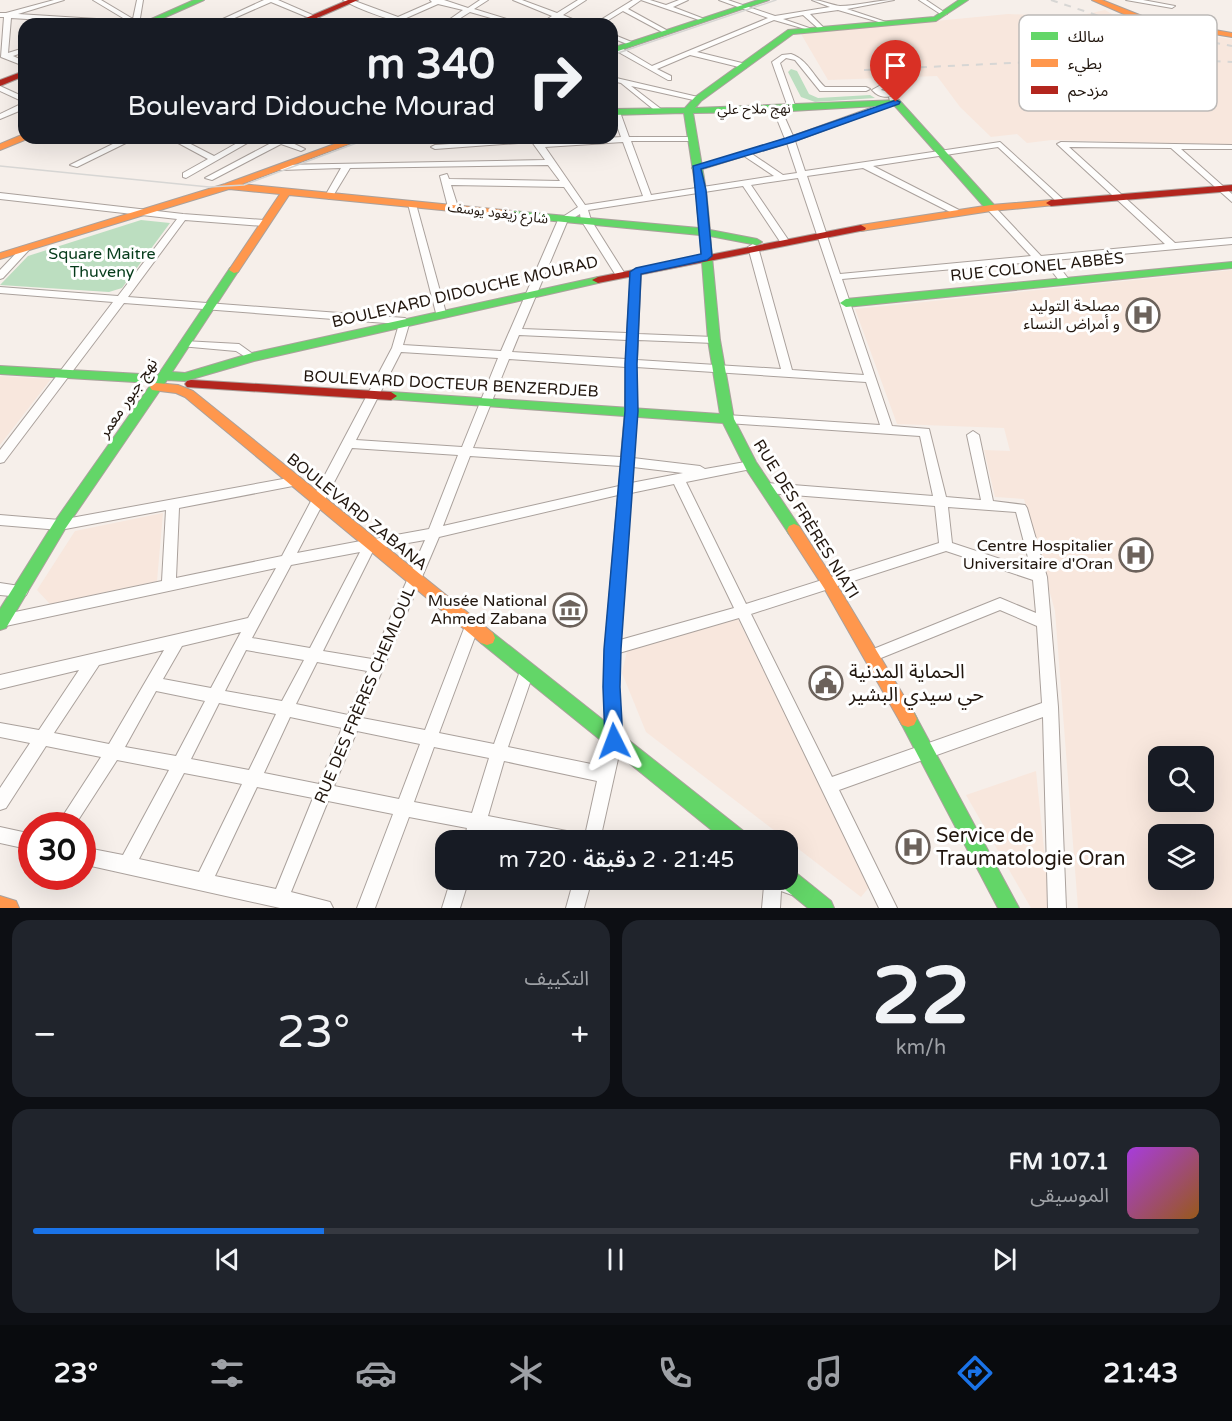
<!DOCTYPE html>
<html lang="ar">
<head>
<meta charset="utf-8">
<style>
	:root { --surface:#171b24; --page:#20242c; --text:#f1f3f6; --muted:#9ea1a6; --line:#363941; --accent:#1a73e8 }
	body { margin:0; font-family:"Varela Round","Noto Sans Arabic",sans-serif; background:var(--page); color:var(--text); direction:rtl; height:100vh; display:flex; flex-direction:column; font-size:22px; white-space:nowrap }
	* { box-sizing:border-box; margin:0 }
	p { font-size:20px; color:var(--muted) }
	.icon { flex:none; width:33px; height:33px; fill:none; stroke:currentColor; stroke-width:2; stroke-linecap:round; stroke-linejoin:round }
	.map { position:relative; height:908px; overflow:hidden; direction:ltr }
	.sheet { display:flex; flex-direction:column; gap:12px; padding:12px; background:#0d0f14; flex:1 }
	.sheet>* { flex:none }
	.banner { position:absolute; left:18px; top:18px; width:600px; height:126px; border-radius:18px; box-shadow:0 6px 24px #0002; direction:rtl; background:#171b24; color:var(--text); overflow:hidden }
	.tools { position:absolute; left:1148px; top:746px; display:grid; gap:12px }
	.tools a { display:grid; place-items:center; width:66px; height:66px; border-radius:12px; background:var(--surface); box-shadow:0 6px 24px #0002; font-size:30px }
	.speed { position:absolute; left:18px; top:812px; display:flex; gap:12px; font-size:30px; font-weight:700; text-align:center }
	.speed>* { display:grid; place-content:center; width:78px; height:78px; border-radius:50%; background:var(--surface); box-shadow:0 6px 24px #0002; line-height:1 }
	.speed .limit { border:9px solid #d22; background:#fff; color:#111 }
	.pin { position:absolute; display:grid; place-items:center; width:51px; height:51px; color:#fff; margin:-62px -26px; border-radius:50% 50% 50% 0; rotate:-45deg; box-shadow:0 0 6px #0007 }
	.pin .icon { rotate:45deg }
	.me { position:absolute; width:66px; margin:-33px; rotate:357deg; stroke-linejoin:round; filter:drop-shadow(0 0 4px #0008) }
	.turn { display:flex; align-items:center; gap:21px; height:126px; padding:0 24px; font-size:27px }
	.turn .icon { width:78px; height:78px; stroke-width:2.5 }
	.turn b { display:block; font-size:42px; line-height:51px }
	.big { font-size:45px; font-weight:600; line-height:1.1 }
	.sheet .widget { flex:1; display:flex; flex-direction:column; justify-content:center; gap:9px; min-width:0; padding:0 21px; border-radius:18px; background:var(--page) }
	.sheet .dial { align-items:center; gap:0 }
	.dial b { font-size:78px; line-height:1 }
	.song { display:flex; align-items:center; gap:18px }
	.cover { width:72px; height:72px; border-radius:9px; background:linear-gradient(135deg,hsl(280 70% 55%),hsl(30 70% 35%)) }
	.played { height:6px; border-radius:3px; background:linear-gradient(90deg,var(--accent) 25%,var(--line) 25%) }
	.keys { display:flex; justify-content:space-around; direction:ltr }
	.heat { display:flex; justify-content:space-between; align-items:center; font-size:33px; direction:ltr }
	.sheet .tiles { flex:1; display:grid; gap:12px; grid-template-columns:1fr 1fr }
	.widget:last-child { grid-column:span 2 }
	.trip { position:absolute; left:435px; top:830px; width:363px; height:60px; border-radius:18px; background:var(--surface); box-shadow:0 6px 24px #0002; font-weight:600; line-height:60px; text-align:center; direction:rtl }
	.dock { display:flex; height:96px; justify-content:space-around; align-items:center; background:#090b0e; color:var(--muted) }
	.dock .icon { width:42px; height:42px }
	.dock .selected { color:var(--accent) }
	.dock b { font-size:27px; color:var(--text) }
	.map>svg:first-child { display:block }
	.built { fill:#f8e7dd; fill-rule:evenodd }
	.green { fill:#bcdec0 }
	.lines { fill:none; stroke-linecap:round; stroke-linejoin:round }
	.street-casing { stroke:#aaa19c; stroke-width:2 }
	.fast-casing { stroke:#aaa19c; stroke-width:2 }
	.slow-casing { stroke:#aaa19c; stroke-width:2 }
	.jam-casing { stroke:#aaa19c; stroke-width:2 }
	.street { fill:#fefdfc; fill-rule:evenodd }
	.fast { fill:#63d668; fill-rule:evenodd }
	.slow { fill:#ff974d; fill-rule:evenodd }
	.jam { fill:#b3261e; fill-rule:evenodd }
	.tram { stroke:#d7d6d4; stroke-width:1.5 }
	.rail { stroke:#d7d6d4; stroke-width:2; stroke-dasharray:7 7; stroke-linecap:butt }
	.route { fill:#1a73e8; stroke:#114b97; stroke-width:1.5 }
	.labels { text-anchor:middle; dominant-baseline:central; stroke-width:6; stroke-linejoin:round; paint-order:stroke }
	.far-street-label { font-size:14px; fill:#21160e; stroke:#fff }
	.park-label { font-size:16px; fill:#053b1a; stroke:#fff }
	.street-label { font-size:16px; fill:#21160e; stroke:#fff }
	.poi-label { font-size:16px; fill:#21160e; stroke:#fff; text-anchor:end }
	.near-poi-label { font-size:20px; fill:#21160e; stroke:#fff; text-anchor:start }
	.key { fill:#fff; stroke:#bcb9b7; stroke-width:1.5 }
	.key-label { font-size:16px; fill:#21160e }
</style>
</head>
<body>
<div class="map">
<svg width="1232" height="908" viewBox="0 0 1232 908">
	<rect width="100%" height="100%" fill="#f6efea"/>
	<g class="built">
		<polygon points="1105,10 1117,17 1155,28 1232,39 1232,145 1052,140 1027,143 1017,134 991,137 960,107 937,76 828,80 801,34 1008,14 1073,17"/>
		<path d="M1232,270V908H1078L1055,611L1024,499L995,497L984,450L1010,451L1004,428L897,424L855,309ZM1158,756H1203V801H1158ZM1158,834H1203V879H1158Z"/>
		<polygon points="0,376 51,379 0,445"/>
		<polygon points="163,513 157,581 50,604 37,590 75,531"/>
		<polygon points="738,619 870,886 861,897 646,732 622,673 627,651"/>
		<polygon points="1036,771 1050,908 1031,908 966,795"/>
	</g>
	<g class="green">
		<polygon points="791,69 797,71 809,94 818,98 870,95 875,98 815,102 801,97 788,72"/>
		<polygon points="141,220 170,223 122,288 109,292 0,285 28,256"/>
	</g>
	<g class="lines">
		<defs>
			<g id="street">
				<polygon points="54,0 64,0 18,14 128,21 93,0 101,0 133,19 137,0 143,0 139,24 105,24 11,18 8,53 24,48 24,52 13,56 24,61 24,66 1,57 4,17 0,17 0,13 6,13"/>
				<polygon points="264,0 278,0 333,24 324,24 271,2 221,24 212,24"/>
				<path d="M343,0H352L398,17L432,2L430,0H444L468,8L480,0H488L474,9L523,24H512L470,12L451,24H443L463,10L438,4L404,19L414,24C399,24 357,9 343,0Z"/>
				<polygon points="513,0 522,0 557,13 578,0 586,0 563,15 584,24 575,24 558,18 548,24 540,24 552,16"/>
				<polygon points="633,0 650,0 666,5 679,0 688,0 673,7 707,20 702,21 641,0 628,9 668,31 668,33 664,33 623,11 602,24 594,24"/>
				<path d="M719,0H728L775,16L830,7L812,0C822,0 831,5 840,6C858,6 876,0 894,0L847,9L889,23V25L838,10L810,14L824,28V30H820L803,15L783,19L812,29V31L774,20L697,52L746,64V68H743L690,55L657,69L671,76V80H668L613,49L620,47L652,66L768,18Z"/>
				<polygon points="919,0 926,0 947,14 942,15"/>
				<polygon points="1126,0 1143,0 1175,6 1172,8"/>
				<polygon points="612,34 634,43 636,44 632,46 612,38"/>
				<path d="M791,54C808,60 813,76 825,87H866L870,89L866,91H820L795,60L786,58L780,63L796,108L789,110L772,62L782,55Z"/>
				<polygon points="612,77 698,97 702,99 698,101 631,86 661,109 661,113 658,113 621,83 612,81"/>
				<path d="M881,85L893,86L898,93C890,99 879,98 872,90ZM882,89L888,90L889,92L881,90Z"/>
				<polygon points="0,86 24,97 24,102 0,91"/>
				<path d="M889,97H895L900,102L795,141L805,171L1000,142L1066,202L1062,205L1059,204L998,147L873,166L959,210L961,212L956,215L863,168L807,176L840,274L1031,256L988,210V206H994L1041,256L1165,244L1057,144L1061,142L1232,145V149H1181L1232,194V202L1171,148L1069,147L1175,243L1232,238V244L1054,260L1070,281L1065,284L1061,283L1044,261L842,279L892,426L929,429L946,497L981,500L967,435L973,431L979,435L993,501L1025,505L1027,508L1047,577L1058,707L1066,908H1048L1043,717L839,790L897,908H879L739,618L619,653L618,687L622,741L600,840H584L597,781L504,761L488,816L572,832L578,834L580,840H529L483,831L480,840H464L467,828L409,817L375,908H357L393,814L328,801L291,892L330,902L333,908H280L82,864V847L123,855L169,770L117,760L75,825H57L101,757L46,746L6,808L0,810V788L30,743L0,737V723L39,730L79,670L0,689V675L248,618L276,568L1,627V615L162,581L166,510L60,530L0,525V515L60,520L294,477L298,479L300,482L298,485L179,508L176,578L282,556L392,348L399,324L124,303L4,462L0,463V450L113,302L0,293V287L118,296L177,219L0,199V193L183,214L264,220L269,223L264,226L185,220L128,297L405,318L410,321L403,345L501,351L558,220L578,207L564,187L451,185L458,207L453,210L448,207L440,176L447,174L449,179L560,181L548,165L350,168L333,196L329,199L325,196L341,168L281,170L277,167L278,165L545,160L532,142L435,149L431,147L435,145L538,138L541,142L621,137L612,112L616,110L620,112L629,137H692L696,139L692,141H631L651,195L774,176L744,156L696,171L692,168L785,139L773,109L774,107L781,109L793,136L890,101ZM623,142L643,196L585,205L545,147ZM787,143L797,173L783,175L752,154ZM798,178L864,375L792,370L758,247L753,244L748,247L781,369L637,360L638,340L714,343L719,340L714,337L638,334L641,272L636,269L631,272L627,333L522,329L567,222L580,214L581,220L615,274L620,277L625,274L591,220L588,210L743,186L781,243L784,244L789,241L751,185ZM519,335L627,340L626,359L512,352ZM401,352L498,358L462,447L356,440ZM509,359L626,367L625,411L621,457L473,448ZM636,367L866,382L880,425L727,415L721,419L727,423L920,436L933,496L767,483L763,485L761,488L763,491L767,493L935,506L939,543L746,604L686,482L751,469L757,465L751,461L705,469L700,466L633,458L637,411ZM352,448L458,455L429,529L374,539L371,538L366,540L297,553ZM470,456L621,466L619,486L443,526ZM633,467L683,473L631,483ZM674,484L734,608L620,640L631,493ZM618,495L605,649L604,687L606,741L601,766L508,747L534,671L532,666L527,664L522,666L520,671L494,744L439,733L479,626L477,622L472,620L467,622L465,626L425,730L362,718L439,537ZM948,507L1016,512L1031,569L952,543ZM425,540L372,659L323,651L374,549ZM946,551L1033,580L1036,613L1000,598L866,652L864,656L866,660L871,662L876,660L1000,610L1037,626L1042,703L832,777L751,614ZM360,552L310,648L252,638L291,565ZM241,632L211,688L163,679L182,646ZM164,650L109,744L54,733L99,665ZM246,650L304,660L282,701L225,691ZM317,662L367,671L348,715L296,704ZM156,691L205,701L176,756L125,747ZM219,703L276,714L249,770L191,759ZM290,717L342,728L319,784L264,773ZM357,731L420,744L399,799L334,786ZM434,747L489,758L472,813L414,802ZM184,773L242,784L199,872L139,859ZM257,787L313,798L276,889L215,876Z"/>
				<polygon points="21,104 24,104 24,109 0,119 0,114"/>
				<polygon points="125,138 136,138 77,167 70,165"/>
				<polygon points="169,138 179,138 214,156 246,138 256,138 186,178 183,177 183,173 208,159"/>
				<polygon points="271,138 284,139 305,149 301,151 281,144 212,180 205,178 273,142"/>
				<polygon points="412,201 416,204 446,313 445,315 437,315 436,313 408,204"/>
				<polygon points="25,246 30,249 28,251 3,278 0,279 0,270 22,247"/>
				<polygon points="184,341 239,344 257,357 252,361 236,351 180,346 179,344"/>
				<polygon points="0,583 26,587 28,591 26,595 21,597 0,595"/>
				<polygon points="0,827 32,834 32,850 0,843"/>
				<polygon points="788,876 798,880 801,886 798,892 792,895 781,891 780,908 762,908 764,886 761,885 758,879 788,879"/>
				<polygon points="451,879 469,879 460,908 442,908"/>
				<polygon points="574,879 592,879 584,908 566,908"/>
			</g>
			<g id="fast">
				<polygon points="194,0 204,0 150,24 140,24"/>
				<polygon points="758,0 769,0 612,53 612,48"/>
				<polygon points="959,0 968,0 936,21 793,34 701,101 695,108 899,100 995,206 995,210 987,210 894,105 774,112 693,113 706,190 710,230 757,239 762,242 757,245 710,236 720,340 734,419 756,462 799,526 801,530 799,534 789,534 746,469 723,423 387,399 385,396 387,393 391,392 720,414 708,340 700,235 512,217 507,214 512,211 699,228 696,190 684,113 612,115 612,109 685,108 695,97 788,30 934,17"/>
				<polygon points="1232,262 1232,268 846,307 840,303 846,299"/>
				<polygon points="234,267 239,270 172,372 185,373 252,353 598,277 604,280 598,283 254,361 185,381 167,380 65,529 6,628 0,630 0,609 55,521 152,383 0,374 0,366 158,375 230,268"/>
				<polygon points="487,631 493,633 746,833 748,840 724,840 481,643 479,638 481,633"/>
				<polygon points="908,711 914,713 1019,908 998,908 902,725 899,719 902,713"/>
				<polygon points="788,869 795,872 831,901 834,908 808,908 781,886 778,879 788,879"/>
			</g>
			<g id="slow">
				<polygon points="1092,0 1102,0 1147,18 1232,33 1232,37 1142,22"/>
				<polygon points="24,134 24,138 27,139 0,150 0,144"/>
				<polygon points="351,138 365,138 242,184 512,211 517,214 512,217 289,195 238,272 234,273 229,270 280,194 229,189 0,259 0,253 225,184"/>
				<polygon points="1051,200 1055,201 1055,205 991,211 861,231 856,228 861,225 991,205"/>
				<polygon points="156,383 178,385 193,391 493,633 495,638 493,643 487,645 481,643 185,397 176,393 152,390 150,387 152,384"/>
				<polygon points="794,524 799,526 834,580 914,713 917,719 914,725 908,727 902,725 824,588 789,534 787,530 789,526"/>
				<polygon points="0,896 16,901 19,908 0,908"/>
			</g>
			<g id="jam">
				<polygon points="348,0 358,0 303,24 292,24"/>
				<polygon points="24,71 24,76 0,86 0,80"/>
				<polygon points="1232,185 1232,191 1051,206 1046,203 1051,200"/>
				<polygon points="861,225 866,228 865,230 598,283 592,280 598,277"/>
				<polygon points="191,380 391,392 397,396 391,400 187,387 185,384 187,381"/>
			</g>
		</defs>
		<use href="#street" class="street-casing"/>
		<use href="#fast" class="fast-casing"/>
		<use href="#slow" class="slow-casing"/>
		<use href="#jam" class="jam-casing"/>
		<use href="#street" class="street"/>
		<use href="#fast" class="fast"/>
		<use href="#slow" class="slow"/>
		<use href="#jam" class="jam"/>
		<g class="tram">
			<polyline points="612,55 776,0"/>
			<polyline points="0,166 209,187 244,185 370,138"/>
		</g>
		<g class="rail">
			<polyline points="1051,0 1135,28 1232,46"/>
			<polyline points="864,70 1136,57 1232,62"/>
		</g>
	</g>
	<polygon class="route" points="896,100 900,102 899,104 793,142 701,169 706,190 712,256 707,260 641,274 637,364 638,411 621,649 620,687 623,741 620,747 614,749 608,747 605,741 603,687 604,649 625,411 625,364 630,272 636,268 701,254 693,166 786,138"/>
	<defs>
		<symbol id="hospital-ring" viewBox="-11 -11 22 22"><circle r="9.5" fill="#fff" stroke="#6c625b" stroke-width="1.5"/><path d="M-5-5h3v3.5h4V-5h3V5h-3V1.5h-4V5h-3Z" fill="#6c625b"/></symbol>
		<symbol id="museum-ring" viewBox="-11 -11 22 22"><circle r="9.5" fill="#fff" stroke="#6c625b" stroke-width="1.5"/><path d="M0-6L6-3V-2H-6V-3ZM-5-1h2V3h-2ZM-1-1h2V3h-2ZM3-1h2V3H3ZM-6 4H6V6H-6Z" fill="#6c625b"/></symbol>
		<symbol id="civic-ring" viewBox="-11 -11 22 22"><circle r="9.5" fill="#fff" stroke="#6c625b" stroke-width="1.5"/><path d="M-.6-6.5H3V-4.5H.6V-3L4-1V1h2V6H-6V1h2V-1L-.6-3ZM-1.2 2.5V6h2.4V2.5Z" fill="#6c625b"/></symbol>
	</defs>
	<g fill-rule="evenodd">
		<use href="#hospital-ring" x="1124" y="296" width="38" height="38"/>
		<use href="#hospital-ring" x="1117" y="536" width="38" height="38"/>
		<use href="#museum-ring" x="551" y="591" width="38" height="38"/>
		<use href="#civic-ring" x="807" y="664" width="38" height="38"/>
		<use href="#hospital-ring" x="894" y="828" width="38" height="38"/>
	</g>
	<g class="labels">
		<g class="far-street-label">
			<text transform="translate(754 109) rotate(-1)">نهج ملاح علي</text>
			<text transform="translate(498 213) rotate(7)">شارع زيغود يوسف</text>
		</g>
		<g class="park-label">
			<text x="102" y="254">Square Maitre<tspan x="102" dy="18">Thuveny</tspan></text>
		</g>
		<g class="street-label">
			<text transform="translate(1037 267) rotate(-6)">RUE COLONEL ABBÈS</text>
			<text transform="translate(465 292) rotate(-13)">BOULEVARD DIDOUCHE MOURAD</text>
			<text transform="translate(451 384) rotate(3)">BOULEVARD DOCTEUR BENZERDJEB</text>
			<text transform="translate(128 398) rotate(-56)">نهج جبور معمر</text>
			<text transform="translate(357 512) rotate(39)">BOULEVARD ZABANA</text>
			<text transform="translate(806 519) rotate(58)">RUE DES FRÈRES NIATI</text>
			<text transform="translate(365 695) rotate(-67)">RUE DES FRÈRES CHEMLOUL</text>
		</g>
		<g class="poi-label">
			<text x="1120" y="306">مصلحة التوليد<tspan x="1120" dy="18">و أمراض النساء</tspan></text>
			<text x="1113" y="546">Centre Hospitalier<tspan x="1113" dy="18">Universitaire d'Oran</tspan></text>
			<text x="547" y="601">Musée National<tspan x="547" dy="18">Ahmed Zabana</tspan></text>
		</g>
		<g class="near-poi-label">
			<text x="849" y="672">الحماية المدنية<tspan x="849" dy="23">حي سيدي البشير</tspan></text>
			<text x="936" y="836">Service de<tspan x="936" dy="23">Traumatologie Oran</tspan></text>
		</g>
	</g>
	<rect x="1019" y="15" width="198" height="96" rx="9" class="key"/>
	<rect x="1031" y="32" width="27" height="8" fill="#63d668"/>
	<rect x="1031" y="59" width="27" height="8" fill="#ff974d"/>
	<rect x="1031" y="86" width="27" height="8" fill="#b3261e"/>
	<g class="key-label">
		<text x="1068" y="42">سالك</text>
		<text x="1068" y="69">بطيء</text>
		<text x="1068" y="96">مزدحم</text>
	</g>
</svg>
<div class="tools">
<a><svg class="icon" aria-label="search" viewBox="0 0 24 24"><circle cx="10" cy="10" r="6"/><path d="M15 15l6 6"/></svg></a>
<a><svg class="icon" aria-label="layers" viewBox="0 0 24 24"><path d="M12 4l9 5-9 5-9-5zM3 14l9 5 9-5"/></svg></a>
</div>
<div class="speed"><div class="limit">30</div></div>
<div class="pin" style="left:896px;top:102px;background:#d93025"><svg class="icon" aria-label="arrive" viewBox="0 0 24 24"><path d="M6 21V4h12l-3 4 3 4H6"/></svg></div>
<svg class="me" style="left:614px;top:741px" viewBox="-20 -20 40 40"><path d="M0-17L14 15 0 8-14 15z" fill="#1a73e8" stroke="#fff" stroke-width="4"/></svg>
<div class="trip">21:45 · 2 دقيقة · 720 m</div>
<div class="banner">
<div class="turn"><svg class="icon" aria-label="right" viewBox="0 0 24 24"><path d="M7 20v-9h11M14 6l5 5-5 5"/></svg><div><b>340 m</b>Boulevard Didouche Mourad</div></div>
</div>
</div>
<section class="sheet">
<div class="tiles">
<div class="widget dial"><b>22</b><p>km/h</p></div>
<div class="widget"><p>التكييف</p>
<div class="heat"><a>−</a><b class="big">23°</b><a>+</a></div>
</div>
<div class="widget">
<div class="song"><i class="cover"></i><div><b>107.1 FM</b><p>الموسيقى</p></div></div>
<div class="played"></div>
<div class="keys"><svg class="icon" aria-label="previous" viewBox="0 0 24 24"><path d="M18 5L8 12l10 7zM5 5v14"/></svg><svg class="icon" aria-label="pause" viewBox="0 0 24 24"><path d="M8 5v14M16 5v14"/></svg><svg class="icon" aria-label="next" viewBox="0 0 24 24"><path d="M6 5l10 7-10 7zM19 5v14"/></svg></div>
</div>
</div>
</section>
<nav class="dock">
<b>21:43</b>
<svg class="icon selected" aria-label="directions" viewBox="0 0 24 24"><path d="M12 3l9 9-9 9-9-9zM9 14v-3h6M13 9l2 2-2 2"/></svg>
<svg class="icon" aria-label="music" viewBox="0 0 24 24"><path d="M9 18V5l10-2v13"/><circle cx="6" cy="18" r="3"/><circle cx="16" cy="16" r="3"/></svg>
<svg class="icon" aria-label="phone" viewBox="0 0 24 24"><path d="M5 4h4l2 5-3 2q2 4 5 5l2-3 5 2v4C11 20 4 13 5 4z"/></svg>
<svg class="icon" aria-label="climate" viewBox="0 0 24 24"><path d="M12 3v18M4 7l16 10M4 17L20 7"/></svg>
<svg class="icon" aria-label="car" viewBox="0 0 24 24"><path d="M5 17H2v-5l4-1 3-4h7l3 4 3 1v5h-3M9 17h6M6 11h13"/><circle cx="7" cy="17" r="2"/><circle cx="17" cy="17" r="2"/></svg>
<svg class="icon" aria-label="filters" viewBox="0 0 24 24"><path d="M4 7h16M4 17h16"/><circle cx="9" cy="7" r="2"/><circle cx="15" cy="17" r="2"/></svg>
<b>23°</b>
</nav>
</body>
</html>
